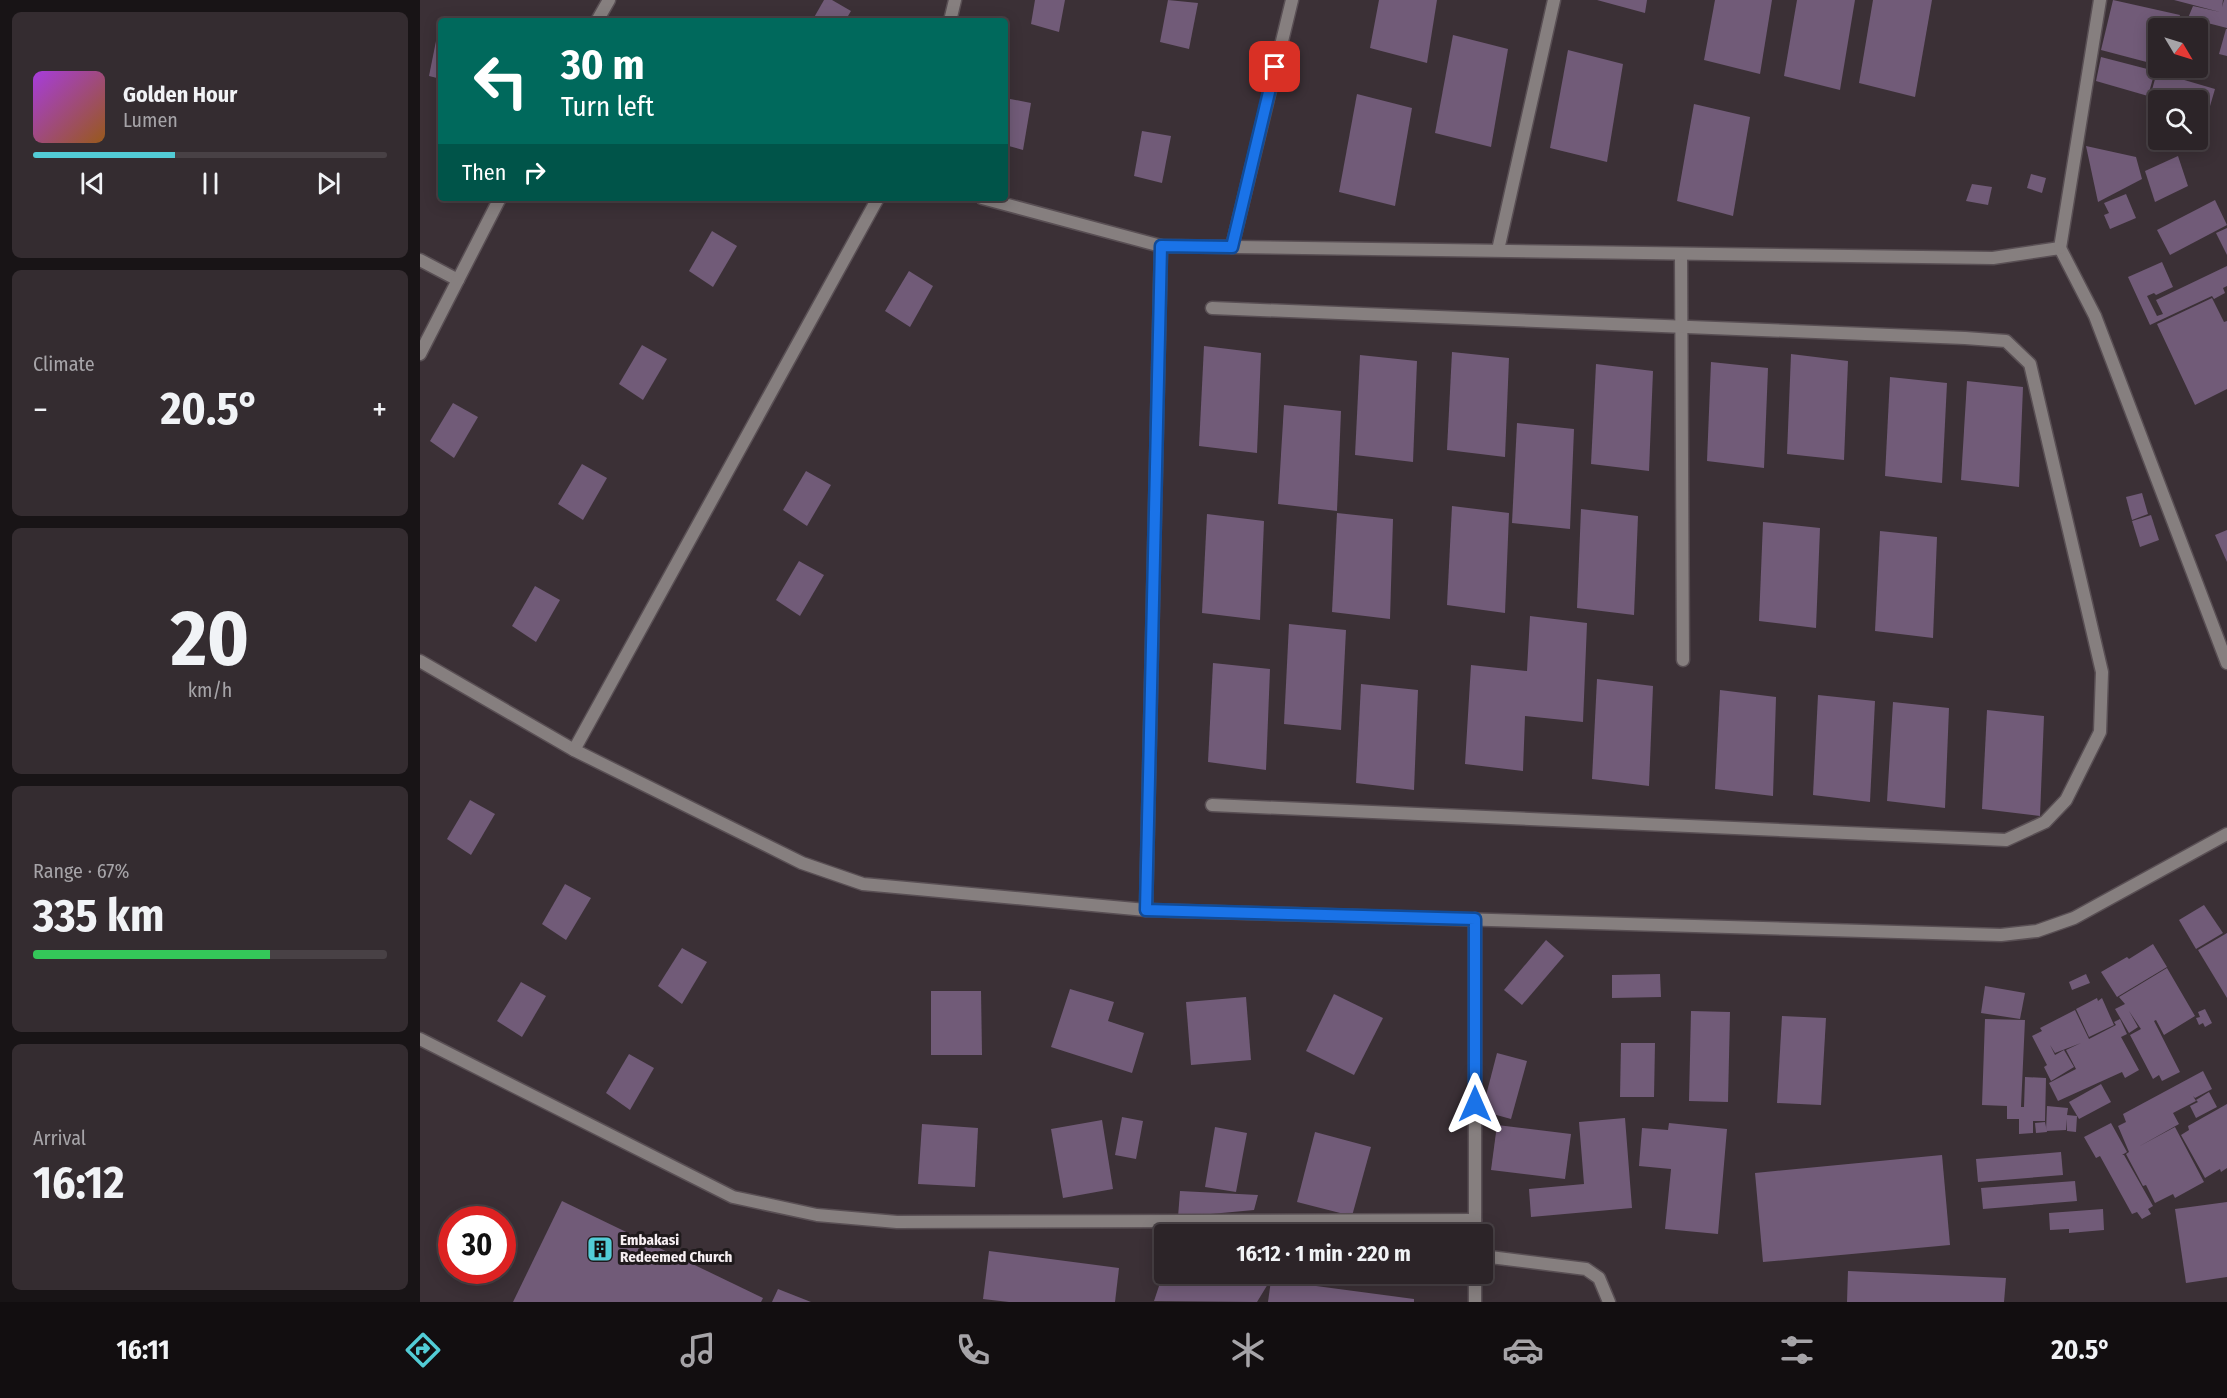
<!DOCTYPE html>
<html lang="en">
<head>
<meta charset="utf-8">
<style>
	:root { --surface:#2c2428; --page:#342c30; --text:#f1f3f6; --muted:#a6a4a8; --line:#484145; --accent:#52ccd6 }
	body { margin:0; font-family:"Fira Sans Condensed",sans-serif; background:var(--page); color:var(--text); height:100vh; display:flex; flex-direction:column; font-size:22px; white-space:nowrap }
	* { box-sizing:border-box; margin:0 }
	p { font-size:20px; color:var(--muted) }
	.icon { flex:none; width:33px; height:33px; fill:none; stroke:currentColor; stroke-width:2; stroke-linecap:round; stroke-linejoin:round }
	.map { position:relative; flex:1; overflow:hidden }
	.side { display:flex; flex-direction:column; gap:12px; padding:12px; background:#181416; width:420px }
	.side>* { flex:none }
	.guide { position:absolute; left:18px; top:18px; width:570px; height:183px; border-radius:6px; box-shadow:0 3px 15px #0003,0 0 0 2px var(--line); background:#00695c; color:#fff; overflow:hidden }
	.needle { width:39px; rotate:128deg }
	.tools { position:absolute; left:1728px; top:18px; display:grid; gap:12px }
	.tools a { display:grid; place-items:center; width:60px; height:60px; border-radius:6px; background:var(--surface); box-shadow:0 3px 15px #0003,0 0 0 2px var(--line); font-size:30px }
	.speed { position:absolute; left:18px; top:1206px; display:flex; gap:12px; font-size:30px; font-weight:700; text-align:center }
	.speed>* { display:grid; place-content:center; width:78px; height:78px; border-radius:50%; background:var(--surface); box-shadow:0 3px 15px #0003,0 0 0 2px var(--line); line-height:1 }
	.speed .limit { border:9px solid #d22; background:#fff; color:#111 }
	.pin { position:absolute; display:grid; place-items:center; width:51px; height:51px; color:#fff; margin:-26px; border-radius:12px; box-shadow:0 3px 9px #0006 }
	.me { position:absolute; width:66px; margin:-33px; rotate:0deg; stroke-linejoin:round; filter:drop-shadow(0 0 4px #0008) }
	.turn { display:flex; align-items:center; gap:21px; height:126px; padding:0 24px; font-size:27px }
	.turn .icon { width:78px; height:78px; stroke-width:2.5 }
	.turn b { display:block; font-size:42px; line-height:51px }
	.then { display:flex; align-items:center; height:57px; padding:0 24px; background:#0003; gap:12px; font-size:22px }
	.big { font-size:45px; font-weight:700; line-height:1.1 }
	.side .card { flex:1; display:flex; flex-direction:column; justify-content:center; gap:9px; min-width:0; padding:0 21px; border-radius:9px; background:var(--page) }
	.side .dial { align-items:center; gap:0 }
	.dial b { font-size:78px; line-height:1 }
	.song { display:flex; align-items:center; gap:18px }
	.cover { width:72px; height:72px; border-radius:9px; background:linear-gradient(135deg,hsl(280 70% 55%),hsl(30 70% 35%)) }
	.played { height:6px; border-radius:3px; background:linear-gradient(90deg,var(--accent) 40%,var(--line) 40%) }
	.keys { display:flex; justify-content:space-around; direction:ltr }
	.heat { display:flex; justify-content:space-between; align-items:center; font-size:33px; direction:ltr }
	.charge { height:9px; border-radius:4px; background:linear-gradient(90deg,#34c759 67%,var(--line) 0) }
	.trip { position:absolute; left:734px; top:1224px; width:339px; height:60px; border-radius:6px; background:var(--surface); box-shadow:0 3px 15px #0003,0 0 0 2px var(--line); font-weight:700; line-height:60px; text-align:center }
	.dock { display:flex; height:96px; justify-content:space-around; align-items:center; background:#120e10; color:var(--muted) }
	.dock .icon { width:42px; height:42px }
	.dock .current { color:var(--accent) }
	.dock b { font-size:27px; color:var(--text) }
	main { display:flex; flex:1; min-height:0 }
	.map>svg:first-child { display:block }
	.building { fill:#715b78 }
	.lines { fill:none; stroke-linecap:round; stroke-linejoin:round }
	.service-casing { stroke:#594f54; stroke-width:15 }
	.minor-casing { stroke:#594f54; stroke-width:15 }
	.service { stroke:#867f7f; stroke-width:12 }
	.minor { stroke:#867f7f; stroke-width:12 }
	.route-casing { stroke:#114b97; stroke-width:15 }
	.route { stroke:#1a73e8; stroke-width:10 }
	.labels { text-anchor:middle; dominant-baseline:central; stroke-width:6; stroke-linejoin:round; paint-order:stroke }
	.poi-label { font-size:15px; font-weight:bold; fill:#f6eff2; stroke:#1f1a1c; text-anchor:start }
</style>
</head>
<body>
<main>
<section class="side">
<div class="card">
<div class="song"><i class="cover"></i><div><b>Golden Hour</b><p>Lumen</p></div></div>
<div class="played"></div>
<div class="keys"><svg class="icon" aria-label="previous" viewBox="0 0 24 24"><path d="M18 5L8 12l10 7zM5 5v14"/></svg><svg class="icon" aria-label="pause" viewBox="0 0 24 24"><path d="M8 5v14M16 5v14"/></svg><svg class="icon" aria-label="next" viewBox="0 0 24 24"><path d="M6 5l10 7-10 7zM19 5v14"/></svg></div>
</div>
<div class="card"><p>Climate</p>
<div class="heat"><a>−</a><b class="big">20.5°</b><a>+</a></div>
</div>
<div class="card dial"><b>20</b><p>km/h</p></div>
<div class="card"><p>Range · 67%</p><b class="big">335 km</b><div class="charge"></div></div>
<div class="card"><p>Arrival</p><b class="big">16:12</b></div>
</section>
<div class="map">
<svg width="1807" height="1302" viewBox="0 0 1807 1302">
	<rect width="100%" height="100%" fill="#3b3036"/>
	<g class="building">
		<polygon points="404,0 412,0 431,11 425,21 392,21"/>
		<polygon points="615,0 645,0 639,32 611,24"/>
		<polygon points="748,0 778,3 769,49 740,42"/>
		<polygon points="959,0 1017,0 1007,63 950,48"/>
		<polygon points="1177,0 1227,0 1225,13"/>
		<polygon points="1295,0 1352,0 1340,74 1284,60"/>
		<polygon points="1377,0 1435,0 1420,90 1364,76"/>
		<polygon points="1453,0 1512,0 1495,97 1439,83"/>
		<polygon points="1693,0 1760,15 1756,28 1738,28 1738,65 1681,50"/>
		<polygon points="1754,0 1803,0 1802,7 1804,0 1807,0 1807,28 1768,18 1773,6 1800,12"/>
		<polygon points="1806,29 1807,29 1807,56 1799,54"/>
		<polygon points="18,31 21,32 21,79 9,76"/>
		<polygon points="1033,35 1088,49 1071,147 1015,133"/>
		<polygon points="1148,50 1203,64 1187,162 1130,148"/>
		<polygon points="1681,57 1735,71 1728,96 1676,81"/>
		<polygon points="1737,72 1795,89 1788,113 1778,110 1778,100 1743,100 1730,97"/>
		<polygon points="937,94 992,108 975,206 919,192"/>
		<polygon points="585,98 611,103 603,150 585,145"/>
		<polygon points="1274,104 1330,117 1313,216 1257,201"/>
		<polygon points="722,131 751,136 742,183 714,176"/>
		<polygon points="1666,146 1716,157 1722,179 1678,202"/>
		<polygon points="1758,156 1768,186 1735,202 1725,171"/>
		<polygon points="1611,174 1626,178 1622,193 1607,188"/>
		<polygon points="1552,184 1572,187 1568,205 1546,201"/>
		<polygon points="1706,194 1716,218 1690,229 1684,215 1689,213 1684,203"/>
		<polygon points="1795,200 1807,225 1750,255 1737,230"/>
		<polygon points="1807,228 1807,255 1796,233"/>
		<polygon points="292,231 317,246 293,287 269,271"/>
		<polygon points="1742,262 1753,287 1736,295 1734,293 1727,296 1737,316 1743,314 1736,300 1807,266 1807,286 1803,288 1805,293 1794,299 1792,296 1730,325 1708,277"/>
		<polygon points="489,271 513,286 490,327 465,311"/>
		<polygon points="1792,298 1804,322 1807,321 1807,389 1775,405 1737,324"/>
		<polygon points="222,345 247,359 223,400 199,384"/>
		<polygon points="784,346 841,353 837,453 779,446"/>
		<polygon points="1032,352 1089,358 1085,457 1027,450"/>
		<polygon points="1371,354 1428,361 1424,460 1367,454"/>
		<polygon points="940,355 997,361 993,462 935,455"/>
		<polygon points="1291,362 1348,368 1344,468 1287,461"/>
		<polygon points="1176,364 1233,371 1229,471 1171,464"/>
		<polygon points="1470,377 1527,383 1522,483 1465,476"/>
		<polygon points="1547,381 1603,387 1599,487 1541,480"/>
		<polygon points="33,403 58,417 34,458 10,441"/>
		<polygon points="864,405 921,411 917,511 858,504"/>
		<polygon points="1097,423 1154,429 1150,529 1092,523"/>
		<polygon points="162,464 187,478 163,520 138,504"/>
		<polygon points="386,471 411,485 387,526 363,510"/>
		<polygon points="1722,493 1728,514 1712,520 1706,497"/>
		<polygon points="1032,506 1089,513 1085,613 1027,605"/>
		<polygon points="1161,509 1218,516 1214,615 1157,608"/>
		<polygon points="917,513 973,519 970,619 912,612"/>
		<polygon points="787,514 844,521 840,620 782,613"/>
		<polygon points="1731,515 1739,540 1720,547 1712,521"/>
		<polygon points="1343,522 1400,528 1396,628 1339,621"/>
		<polygon points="1807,530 1807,562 1795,535"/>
		<polygon points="1460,531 1517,537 1513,638 1455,631"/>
		<polygon points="379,561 404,575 380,616 356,600"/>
		<polygon points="115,586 140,600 116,642 92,626"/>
		<polygon points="1110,616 1167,623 1163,722 1105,716 1103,771 1045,764 1051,665 1107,671"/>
		<polygon points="869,624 926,630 921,730 864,724"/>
		<polygon points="793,663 850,669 846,770 788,762"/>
		<polygon points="1177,679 1233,686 1229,786 1172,779"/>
		<polygon points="941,684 998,690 994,790 936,783"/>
		<polygon points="1300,690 1356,697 1353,796 1295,789"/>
		<polygon points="1398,695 1455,701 1450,802 1393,795"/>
		<polygon points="1473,702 1529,708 1525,808 1467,801"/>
		<polygon points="1567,710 1624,716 1620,816 1562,809"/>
		<polygon points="50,800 75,814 51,855 27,839"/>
		<polygon points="145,884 171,898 146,940 122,924"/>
		<polygon points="1784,905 1803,933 1776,949 1759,920"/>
		<polygon points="1807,933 1807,998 1778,950"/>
		<polygon points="1126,940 1144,956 1102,1005 1084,990"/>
		<polygon points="1733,944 1747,967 1697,997 1681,972 1707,957 1709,959"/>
		<polygon points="262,948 287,962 262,1004 238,986"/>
		<polygon points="1747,968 1775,1016 1744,1035 1736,1020 1734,1021 1760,1072 1742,1081 1739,1075 1733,1079 1710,1035 1721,1029 1709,1011 1718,1027 1709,1033 1695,1009 1705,1004 1699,997"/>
		<polygon points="1240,974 1241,997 1192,998 1192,975"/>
		<polygon points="1666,974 1670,983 1652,990 1649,982"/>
		<polygon points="101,982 126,996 102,1037 77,1021"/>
		<polygon points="1565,986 1605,993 1600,1019 1561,1013"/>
		<polygon points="650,989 694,1002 688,1021 724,1033 712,1073 631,1047"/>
		<polygon points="511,991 561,991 562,1055 511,1055"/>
		<polygon points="914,994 963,1018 934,1075 886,1051"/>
		<polygon points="826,997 831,1060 771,1065 766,1002"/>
		<polygon points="1677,998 1678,1001 1682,998 1694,1025 1669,1037 1656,1009"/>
		<polygon points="1785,1009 1792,1023 1785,1027 1783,1023 1779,1025 1776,1018 1780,1017 1778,1012"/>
		<polygon points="1655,1010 1669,1039 1696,1025 1694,1022 1700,1019 1707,1034 1701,1037 1719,1070 1705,1078 1702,1072 1638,1101 1629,1083 1656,1069 1646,1050 1661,1043 1635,1053 1630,1045 1635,1055 1644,1050 1654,1067 1631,1081 1624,1067 1627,1065 1612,1036 1622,1031 1620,1028"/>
		<polygon points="1271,1011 1310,1012 1308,1102 1269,1101"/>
		<polygon points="1362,1016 1406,1018 1401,1105 1357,1103"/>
		<polygon points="1565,1019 1605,1020 1601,1107 1604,1107 1605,1077 1626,1078 1625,1121 1613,1121 1613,1133 1599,1134 1599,1119 1587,1119 1587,1106 1562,1105"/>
		<polygon points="1201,1043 1235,1043 1234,1097 1200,1097"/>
		<polygon points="1077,1053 1107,1061 1091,1119 1062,1111"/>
		<polygon points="209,1054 234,1068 210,1110 186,1093"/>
		<polygon points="1783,1071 1792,1089 1775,1098 1773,1096 1776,1101 1753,1113 1759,1124 1718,1147 1755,1127 1784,1182 1755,1198 1753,1194 1735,1203 1726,1185 1723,1186 1706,1154 1709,1152 1698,1126 1706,1122 1703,1114"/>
		<polygon points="1681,1084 1691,1102 1659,1119 1649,1102"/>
		<polygon points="1789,1092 1797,1107 1776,1118 1770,1106 1778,1102 1776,1100"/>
		<polygon points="1807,1104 1807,1168 1801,1172 1800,1169 1785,1178 1761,1135 1769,1130 1768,1126"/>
		<polygon points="1627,1106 1648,1108 1647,1115 1657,1116 1656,1132 1647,1131 1647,1119 1646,1130 1626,1131"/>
		<polygon points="702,1117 723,1121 716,1159 695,1155"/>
		<polygon points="1205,1118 1212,1208 1111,1217 1109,1189 1164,1184 1159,1122"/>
		<polygon points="682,1120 693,1189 643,1198 631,1129"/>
		<polygon points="1625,1122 1627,1132 1616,1133 1615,1123"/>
		<polygon points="1249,1123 1307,1129 1298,1234 1245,1229 1251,1169 1219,1166 1222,1128 1248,1130"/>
		<polygon points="1691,1123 1707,1152 1702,1155 1704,1155 1733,1206 1728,1209 1731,1214 1722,1219 1717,1212 1712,1214 1680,1156 1676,1158 1664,1137"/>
		<polygon points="502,1124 558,1128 555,1187 498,1184"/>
		<polygon points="1077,1125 1151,1134 1145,1179 1071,1170"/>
		<polygon points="795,1127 827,1133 816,1192 785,1187"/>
		<polygon points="895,1132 951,1147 932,1216 877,1202"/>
		<polygon points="1641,1152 1643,1175 1558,1182 1556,1159"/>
		<polygon points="1522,1155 1530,1245 1343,1262 1335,1173"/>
		<polygon points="1655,1181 1657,1201 1563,1209 1561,1188"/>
		<polygon points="760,1191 838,1195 834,1210 758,1217"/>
		<polygon points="142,1201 343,1298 341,1302 93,1302"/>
		<polygon points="1807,1202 1807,1277 1766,1283 1755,1209"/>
		<polygon points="1683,1209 1684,1230 1649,1233 1649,1229 1630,1230 1629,1213"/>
		<polygon points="569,1251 699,1268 695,1302 589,1302 563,1299"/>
		<polygon points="1428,1271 1586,1278 1584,1302 1427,1302"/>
		<polygon points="743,1274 838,1274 836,1278 851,1279 837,1302 734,1301"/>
		<polygon points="851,1280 994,1299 994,1302 848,1302"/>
		<polygon points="358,1289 391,1302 352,1302"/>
	</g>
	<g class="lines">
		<defs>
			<g id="service">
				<polyline points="1078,250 1134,0"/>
				<polyline points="1261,254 1263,660"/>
				<polyline points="792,805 1586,840 1625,822 1646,800 1680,732 1682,672 1610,364 1586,341 1545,338 792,308"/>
				<polyline points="1062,1256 1166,1269 1179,1278 1189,1302"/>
			</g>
			<g id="minor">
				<polyline points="177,21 189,0"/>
				<polyline points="530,21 535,0"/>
				<polyline points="562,198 741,246 1573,258 1640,248 1675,316 1807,663"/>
				<polyline points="812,247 872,0"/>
				<polyline points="1640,248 1680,0"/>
				<polyline points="0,260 38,280"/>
				<polyline points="0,354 80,198"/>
				<polyline points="0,661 154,750 382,863 443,884 726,910 1581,935 1617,931 1654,918 1807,834"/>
				<polyline points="154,750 458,198"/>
				<polyline points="726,910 741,246"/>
				<polyline points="1055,919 1055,1234"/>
				<polyline points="0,1039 313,1197 397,1215 477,1222 1055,1220"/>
				<polyline points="1055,1302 1055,1274"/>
			</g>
		</defs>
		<use href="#service" class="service-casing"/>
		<use href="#minor" class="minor-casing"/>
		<use href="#service" class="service"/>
		<use href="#minor" class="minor"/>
	</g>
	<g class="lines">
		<defs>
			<polyline id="route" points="855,67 812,247 741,246 726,910 1055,919 1055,1104"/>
		</defs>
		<use href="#route" class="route-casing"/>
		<use href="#route" class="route"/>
	</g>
	<defs>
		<symbol id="building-square" viewBox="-11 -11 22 22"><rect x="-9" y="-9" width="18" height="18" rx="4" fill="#52ccd6" stroke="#1f1a1c"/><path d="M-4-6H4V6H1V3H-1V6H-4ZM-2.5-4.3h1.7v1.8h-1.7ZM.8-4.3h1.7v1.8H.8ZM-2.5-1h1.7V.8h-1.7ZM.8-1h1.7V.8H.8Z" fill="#111"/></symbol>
	</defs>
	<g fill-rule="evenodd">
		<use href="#building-square" x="165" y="1234" width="30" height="30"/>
	</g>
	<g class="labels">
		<g class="poi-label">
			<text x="200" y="1240">Embakasi<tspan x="200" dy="17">Redeemed Church</tspan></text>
		</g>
	</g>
</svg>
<div class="tools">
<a><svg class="needle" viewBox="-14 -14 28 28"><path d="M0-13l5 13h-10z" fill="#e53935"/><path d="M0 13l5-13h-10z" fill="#a6a4a8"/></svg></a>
<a><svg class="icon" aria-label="search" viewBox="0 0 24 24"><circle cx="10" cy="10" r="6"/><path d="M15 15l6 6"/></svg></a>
</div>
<div class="speed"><div class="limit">30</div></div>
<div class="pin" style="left:855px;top:67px;background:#d93025"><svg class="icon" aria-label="arrive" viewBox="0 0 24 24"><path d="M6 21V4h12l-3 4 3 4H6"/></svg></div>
<svg class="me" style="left:1055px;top:1104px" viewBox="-20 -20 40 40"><path d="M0-17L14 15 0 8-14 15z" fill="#1a73e8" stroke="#fff" stroke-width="4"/></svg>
<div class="trip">16:12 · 1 min · 220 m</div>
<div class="guide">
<div class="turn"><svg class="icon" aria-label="left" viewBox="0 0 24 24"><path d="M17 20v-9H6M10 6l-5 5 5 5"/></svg><div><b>30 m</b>Turn left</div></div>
<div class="then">Then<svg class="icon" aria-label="right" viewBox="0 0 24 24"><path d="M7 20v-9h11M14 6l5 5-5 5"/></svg></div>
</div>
</div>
</main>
<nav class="dock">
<b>16:11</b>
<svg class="icon current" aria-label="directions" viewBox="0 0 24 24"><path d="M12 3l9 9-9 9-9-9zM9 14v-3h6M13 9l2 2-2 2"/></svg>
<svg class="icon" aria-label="music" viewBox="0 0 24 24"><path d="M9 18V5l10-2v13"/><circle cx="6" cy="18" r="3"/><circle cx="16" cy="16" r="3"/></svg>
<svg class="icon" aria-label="phone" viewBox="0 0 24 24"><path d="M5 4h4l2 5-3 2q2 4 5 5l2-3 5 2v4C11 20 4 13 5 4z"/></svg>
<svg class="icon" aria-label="climate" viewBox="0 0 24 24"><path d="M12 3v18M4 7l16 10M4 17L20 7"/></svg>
<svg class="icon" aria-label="car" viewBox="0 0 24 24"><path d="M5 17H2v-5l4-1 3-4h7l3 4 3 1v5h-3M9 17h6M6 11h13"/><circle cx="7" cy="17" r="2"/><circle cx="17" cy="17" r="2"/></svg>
<svg class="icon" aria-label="filters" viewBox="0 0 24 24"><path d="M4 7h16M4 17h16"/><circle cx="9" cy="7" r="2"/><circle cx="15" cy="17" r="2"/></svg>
<b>20.5°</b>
</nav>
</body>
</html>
